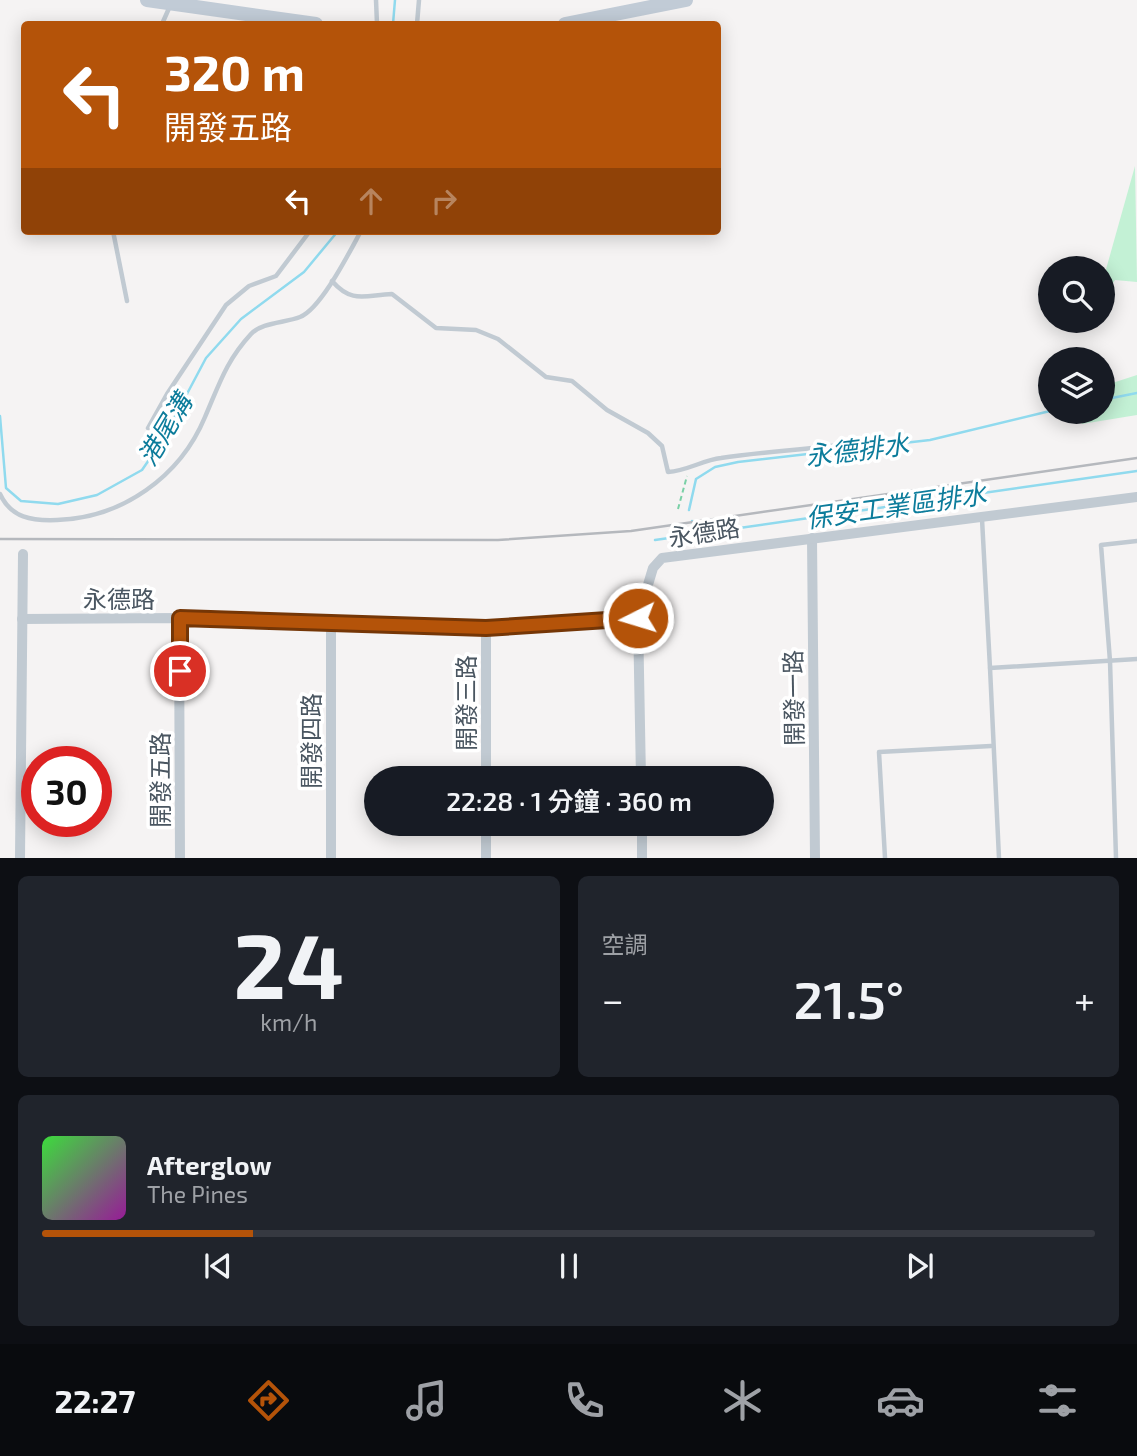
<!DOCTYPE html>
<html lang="zh-TW">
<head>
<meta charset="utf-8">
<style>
	:root { --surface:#171b24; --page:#20242c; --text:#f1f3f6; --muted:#9ea1a6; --line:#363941; --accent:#b45309 }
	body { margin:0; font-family:"Exo 2","Noto Sans TC",sans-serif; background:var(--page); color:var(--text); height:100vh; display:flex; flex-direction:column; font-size:26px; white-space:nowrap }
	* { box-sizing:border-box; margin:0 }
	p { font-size:23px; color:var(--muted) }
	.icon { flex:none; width:38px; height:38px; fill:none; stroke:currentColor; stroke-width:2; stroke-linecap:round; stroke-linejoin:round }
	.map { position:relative; height:858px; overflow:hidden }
	.details { display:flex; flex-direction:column; gap:18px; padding:18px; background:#0d0f14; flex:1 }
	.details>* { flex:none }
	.hud { position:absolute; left:21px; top:21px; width:700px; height:214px; border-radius:7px; box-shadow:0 4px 18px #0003; background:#b45309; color:#fff; overflow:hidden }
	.buttons { position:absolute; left:1038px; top:256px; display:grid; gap:14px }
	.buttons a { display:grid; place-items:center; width:77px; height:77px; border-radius:50%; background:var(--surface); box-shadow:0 4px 18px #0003; font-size:35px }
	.speed { position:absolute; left:21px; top:746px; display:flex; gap:14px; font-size:35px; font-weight:700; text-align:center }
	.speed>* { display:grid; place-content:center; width:91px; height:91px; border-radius:50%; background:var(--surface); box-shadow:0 4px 18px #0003; line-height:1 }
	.speed .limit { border:10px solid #d22; background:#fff; color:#111 }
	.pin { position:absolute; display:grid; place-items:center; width:60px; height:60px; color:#fff; margin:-30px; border:4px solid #fff; border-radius:50%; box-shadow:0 2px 7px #0007 }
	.me { position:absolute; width:77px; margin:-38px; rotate:265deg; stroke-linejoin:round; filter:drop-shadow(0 0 5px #0008) }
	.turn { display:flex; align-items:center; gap:24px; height:147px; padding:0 28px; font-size:32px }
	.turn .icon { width:91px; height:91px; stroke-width:2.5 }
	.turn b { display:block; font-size:49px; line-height:60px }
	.lanes { display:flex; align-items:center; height:66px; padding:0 28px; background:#0003; justify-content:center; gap:35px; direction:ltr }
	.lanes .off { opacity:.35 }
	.big { font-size:52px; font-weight:600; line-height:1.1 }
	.details .widget { flex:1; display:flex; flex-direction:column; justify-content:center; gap:10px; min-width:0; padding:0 24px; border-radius:10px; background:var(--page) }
	.details .dial { align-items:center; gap:0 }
	.dial b { font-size:91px; line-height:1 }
	.song { display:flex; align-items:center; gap:21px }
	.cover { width:84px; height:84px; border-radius:10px; background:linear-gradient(135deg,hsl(120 70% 55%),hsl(300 70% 35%)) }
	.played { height:7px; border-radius:4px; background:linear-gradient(90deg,var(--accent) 20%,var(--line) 20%) }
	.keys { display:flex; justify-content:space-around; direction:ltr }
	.heat { display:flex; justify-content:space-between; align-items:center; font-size:38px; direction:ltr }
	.details .tiles { flex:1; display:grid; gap:18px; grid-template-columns:1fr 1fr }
	.widget:last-child { grid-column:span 2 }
	.trip { position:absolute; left:364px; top:766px; width:410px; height:70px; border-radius:35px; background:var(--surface); box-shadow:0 4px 18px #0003; font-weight:600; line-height:70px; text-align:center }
	.tabs { display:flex; height:112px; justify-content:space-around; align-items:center; background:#090b0e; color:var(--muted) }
	.tabs .icon { width:49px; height:49px }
	.tabs .active { color:var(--accent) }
	.tabs b { font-size:32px; color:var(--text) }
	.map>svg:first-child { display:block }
	.green { fill:#c3f1d5 }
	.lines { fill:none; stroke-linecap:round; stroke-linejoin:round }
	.stream { stroke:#90daee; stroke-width:2.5 }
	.path { stroke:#7ad0a6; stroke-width:2; stroke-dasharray:5 3.5; stroke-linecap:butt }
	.lane { stroke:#c1cad2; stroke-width:4.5 }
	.street { stroke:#c1cad2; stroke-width:10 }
	.secondary { stroke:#c1cbd6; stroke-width:14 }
	.rail { stroke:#b5b8bd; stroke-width:2.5 }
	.route-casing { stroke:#753606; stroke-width:18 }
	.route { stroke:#b45309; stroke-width:12 }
	.labels { text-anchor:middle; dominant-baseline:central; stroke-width:7; stroke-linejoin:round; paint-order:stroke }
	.street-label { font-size:24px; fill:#4a5661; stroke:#fff }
	.water-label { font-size:26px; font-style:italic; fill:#0c7c9b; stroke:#fff }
</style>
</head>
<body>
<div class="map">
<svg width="1137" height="858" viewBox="0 0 1137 858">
	<rect width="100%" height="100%" fill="#f5f3f3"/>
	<g class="green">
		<polygon points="1135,166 1137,282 1115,280 1103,299 1103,280"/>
		<polygon points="1137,375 1137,415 1082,424 1079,411 1102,411 1103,386"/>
	</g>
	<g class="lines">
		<g class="stream">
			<polyline points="393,24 395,0"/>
			<polyline points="1102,400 1137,393"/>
			<polyline points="0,416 6,488 21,501 58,504 97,495 142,470 162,441 206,358 241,319 304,272 338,231"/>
			<polyline points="689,510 696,479 715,467 738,462 930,440 1050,411"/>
			<polyline points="692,521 695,534"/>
			<polyline points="655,540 1137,471"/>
		</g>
		<polyline class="path" points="678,509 687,476"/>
		<g class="lane">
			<polyline points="376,0 377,24"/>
			<polyline points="162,24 170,6"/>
			<polyline points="417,24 419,0"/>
			<polyline points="113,231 127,301"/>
			<path d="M332,281C352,304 365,295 392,294L436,328L476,330L498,339L546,377L572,381L607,410L648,433L662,446L668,472C687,471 703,460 721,458C765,451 809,450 853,443"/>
			<polyline points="148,428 167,394 226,305 249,286 276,276 310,231"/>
			<path d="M0,494C11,518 32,521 57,520C122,518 180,477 205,417C219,385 226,361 251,334C262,322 285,323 300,317C321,309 350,251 361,231"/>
			<polyline points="982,519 990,668 1137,659"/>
			<polyline points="990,668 999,858"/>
			<polyline points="885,858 879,752 991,746"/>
			<polyline points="1116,858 1110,661 1101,545 1137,541"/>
		</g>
		<g class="street">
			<polyline points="812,538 815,858"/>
			<polyline points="179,618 180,858"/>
			<polyline points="638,618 641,779"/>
			<polyline points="22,619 179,618 486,628 638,618 653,568 662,558 1137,497"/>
			<polyline points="486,628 486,779"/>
			<polyline points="486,824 486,858"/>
			<polyline points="642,824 642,858"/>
			<polyline points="20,858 23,554"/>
			<polyline points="331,858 331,625"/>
		</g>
		<g class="secondary">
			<polyline points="147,0 316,24"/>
			<polyline points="565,24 686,0"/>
		</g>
		<polyline class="rail" points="0,539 498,540 631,531 1137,458"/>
	</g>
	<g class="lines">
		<defs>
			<polyline id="route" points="180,671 180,618 486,628 638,618"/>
		</defs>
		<use href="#route" class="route-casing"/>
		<use href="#route" class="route"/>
	</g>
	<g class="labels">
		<g class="street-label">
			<text transform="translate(704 532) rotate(-9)">永德路</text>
			<text x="119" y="598">永德路</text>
			<text transform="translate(793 698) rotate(-91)">開發一路</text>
			<text transform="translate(465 703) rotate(-90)">開發三路</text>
			<text transform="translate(310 741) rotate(-90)">開發四路</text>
			<text transform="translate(159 780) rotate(-90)">開發五路</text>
		</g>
		<g class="water-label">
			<text transform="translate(164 429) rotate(-59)">港尾溝</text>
			<text transform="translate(857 449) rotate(-7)">永德排水</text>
			<text transform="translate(896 505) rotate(-8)">保安工業區排水</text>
		</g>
	</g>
</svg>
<div class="buttons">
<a><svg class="icon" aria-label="search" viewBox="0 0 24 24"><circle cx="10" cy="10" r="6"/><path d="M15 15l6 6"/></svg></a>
<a><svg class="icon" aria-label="layers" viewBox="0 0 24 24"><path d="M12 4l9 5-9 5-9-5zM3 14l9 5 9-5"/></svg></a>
</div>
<div class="speed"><div class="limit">30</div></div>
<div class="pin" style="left:180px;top:671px;background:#d93025"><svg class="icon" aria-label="arrive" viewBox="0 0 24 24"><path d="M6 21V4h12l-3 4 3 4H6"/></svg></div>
<svg class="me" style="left:638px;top:618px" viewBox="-20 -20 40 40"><circle r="17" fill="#b45309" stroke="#fff" stroke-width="3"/><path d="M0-11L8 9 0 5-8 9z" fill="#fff"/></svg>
<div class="trip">22:28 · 1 分鐘 · 360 m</div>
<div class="hud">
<div class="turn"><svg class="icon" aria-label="left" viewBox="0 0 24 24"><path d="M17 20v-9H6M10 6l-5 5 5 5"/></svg><div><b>320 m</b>開發五路</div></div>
<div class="lanes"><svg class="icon" aria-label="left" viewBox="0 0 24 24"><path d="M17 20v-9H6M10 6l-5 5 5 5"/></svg><svg class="icon off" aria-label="ahead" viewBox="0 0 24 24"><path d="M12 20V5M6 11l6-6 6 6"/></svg><svg class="icon off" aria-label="right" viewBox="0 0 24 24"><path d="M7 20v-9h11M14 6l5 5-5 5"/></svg></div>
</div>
</div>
<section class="details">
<div class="tiles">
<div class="widget dial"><b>24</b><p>km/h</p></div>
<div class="widget"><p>空調</p>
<div class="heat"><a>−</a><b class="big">21.5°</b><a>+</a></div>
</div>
<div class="widget">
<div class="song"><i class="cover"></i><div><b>Afterglow</b><p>The Pines</p></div></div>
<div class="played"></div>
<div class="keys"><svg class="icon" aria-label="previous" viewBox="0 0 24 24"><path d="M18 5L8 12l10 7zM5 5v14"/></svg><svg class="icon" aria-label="pause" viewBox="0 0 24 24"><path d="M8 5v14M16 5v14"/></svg><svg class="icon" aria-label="next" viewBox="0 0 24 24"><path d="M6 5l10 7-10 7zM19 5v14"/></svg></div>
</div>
</div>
</section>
<nav class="tabs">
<b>22:27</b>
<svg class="icon active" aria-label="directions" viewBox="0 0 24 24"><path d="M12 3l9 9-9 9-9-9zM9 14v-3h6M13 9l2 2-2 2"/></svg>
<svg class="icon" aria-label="music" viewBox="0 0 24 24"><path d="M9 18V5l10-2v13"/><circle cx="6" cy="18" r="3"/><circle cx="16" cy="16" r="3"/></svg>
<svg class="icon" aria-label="phone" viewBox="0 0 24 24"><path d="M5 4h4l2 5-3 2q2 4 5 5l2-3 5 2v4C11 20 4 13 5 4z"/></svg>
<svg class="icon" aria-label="climate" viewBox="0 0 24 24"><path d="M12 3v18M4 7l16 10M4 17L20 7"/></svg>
<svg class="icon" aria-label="car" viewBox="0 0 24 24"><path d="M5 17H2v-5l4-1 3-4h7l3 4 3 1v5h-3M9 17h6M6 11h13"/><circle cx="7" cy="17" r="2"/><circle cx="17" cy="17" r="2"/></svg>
<svg class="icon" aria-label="filters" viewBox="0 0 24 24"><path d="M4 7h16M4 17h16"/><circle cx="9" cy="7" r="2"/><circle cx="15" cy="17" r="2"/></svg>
</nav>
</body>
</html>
